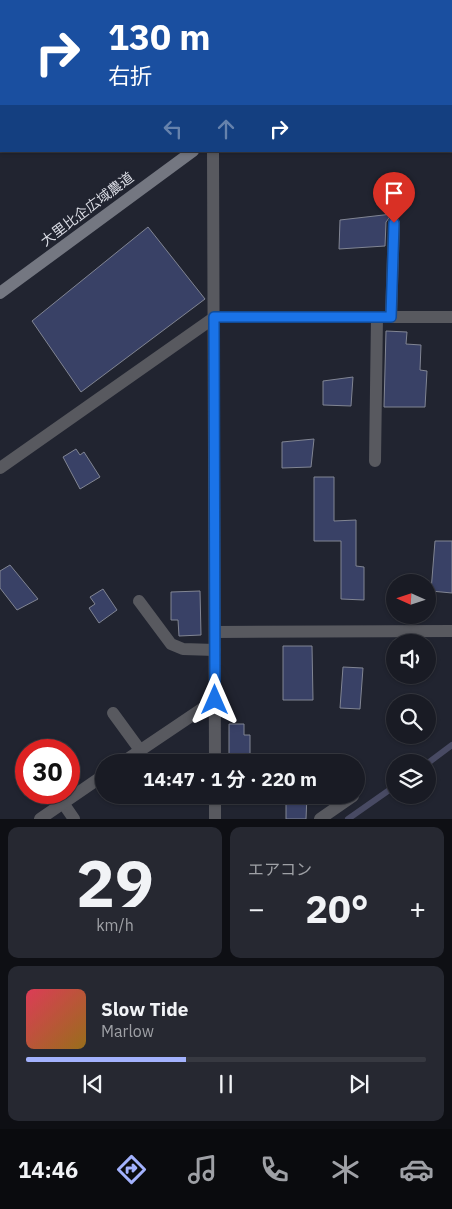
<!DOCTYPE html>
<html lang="ja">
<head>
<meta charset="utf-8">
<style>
	:root { --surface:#191b24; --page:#262831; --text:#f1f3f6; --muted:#9fa1a6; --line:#373941; --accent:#a3b2fd }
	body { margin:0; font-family:"IBM Plex Sans","Noto Sans JP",sans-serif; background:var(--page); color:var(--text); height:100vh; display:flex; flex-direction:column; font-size:19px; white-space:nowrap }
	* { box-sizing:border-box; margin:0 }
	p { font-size:16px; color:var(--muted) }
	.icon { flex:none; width:28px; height:28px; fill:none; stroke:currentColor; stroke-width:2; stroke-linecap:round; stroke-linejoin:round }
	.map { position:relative; height:819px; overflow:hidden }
	.panel { display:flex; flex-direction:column; gap:8px; padding:8px; background:#0e0f14; flex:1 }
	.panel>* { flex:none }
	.guide { position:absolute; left:0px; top:0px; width:452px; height:152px; box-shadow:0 1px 4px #0004,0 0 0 1px var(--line); background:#1a4fa0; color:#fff; overflow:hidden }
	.needle { width:32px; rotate:273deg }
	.tools { position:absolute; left:386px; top:574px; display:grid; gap:10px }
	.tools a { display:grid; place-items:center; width:50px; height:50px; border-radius:50%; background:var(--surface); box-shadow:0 1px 4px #0004,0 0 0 1px var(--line); font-size:25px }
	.speed { position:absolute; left:15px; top:739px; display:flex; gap:10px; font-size:25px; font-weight:700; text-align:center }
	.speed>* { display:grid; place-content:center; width:65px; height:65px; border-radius:50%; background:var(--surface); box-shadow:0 1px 4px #0004,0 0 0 1px var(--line); line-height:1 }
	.speed .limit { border:8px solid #d22; background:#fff; color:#111 }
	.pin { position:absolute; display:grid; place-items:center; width:42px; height:42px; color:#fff; margin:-51px -21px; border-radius:50% 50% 50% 0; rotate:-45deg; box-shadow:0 0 5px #0007 }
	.pin .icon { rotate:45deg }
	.me { position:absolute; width:55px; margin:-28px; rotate:0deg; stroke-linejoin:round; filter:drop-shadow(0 0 4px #0008) }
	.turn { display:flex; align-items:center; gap:18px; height:105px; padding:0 25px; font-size:22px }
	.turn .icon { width:65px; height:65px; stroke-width:2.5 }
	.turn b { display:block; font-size:35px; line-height:42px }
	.lanes { display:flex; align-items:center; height:48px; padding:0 25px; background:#0003; justify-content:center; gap:25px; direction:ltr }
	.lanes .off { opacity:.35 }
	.big { font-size:38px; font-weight:700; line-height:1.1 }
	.panel .widget { flex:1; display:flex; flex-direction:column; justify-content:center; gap:8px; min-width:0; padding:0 18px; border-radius:10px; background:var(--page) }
	.panel .dial { align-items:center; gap:0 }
	.dial b { font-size:65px; line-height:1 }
	.song { display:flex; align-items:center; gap:15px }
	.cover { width:60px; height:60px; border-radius:8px; background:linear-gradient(135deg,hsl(350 70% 55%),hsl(40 70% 35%)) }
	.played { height:5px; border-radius:2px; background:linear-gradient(90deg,var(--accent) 40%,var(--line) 40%) }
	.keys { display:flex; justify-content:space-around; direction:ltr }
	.heat { display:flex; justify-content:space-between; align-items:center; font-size:28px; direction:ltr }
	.panel .tiles { flex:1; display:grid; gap:8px; grid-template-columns:1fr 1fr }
	.widget:last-child { grid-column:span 2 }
	.trip { position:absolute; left:95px; top:754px; width:270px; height:50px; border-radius:25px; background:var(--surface); box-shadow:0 1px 4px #0004,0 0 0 1px var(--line); font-weight:700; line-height:50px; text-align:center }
	.tabs { display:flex; height:80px; justify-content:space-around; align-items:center; background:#0a0b0e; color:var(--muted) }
	.tabs .icon { width:35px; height:35px }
	.tabs .on { color:var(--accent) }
	.tabs b { font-size:22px; color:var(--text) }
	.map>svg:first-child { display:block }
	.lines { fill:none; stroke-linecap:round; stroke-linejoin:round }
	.stream { stroke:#484a63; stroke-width:6 }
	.building { fill:#394166; stroke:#818593 }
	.street { stroke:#58595f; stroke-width:12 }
	.secondary { stroke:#747781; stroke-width:12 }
	.route-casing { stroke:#114b97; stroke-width:12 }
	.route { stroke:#1a73e8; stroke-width:9 }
	.labels { text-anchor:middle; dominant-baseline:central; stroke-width:4.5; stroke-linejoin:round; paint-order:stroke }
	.street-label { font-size:14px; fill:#dadce4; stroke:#212430 }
</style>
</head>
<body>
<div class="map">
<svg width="452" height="819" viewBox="0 0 452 819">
	<rect width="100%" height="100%" fill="#212430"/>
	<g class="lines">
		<g class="stream">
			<polyline points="428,763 452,745"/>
			<polyline points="348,819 395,786"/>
		</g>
	</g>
	<g class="building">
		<polygon points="392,214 386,222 385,246 339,249 340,220"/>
		<polygon points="148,227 205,299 81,392 32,321"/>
		<polygon points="386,331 407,332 406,344 421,345 420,370 427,371 425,407 384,407"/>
		<polygon points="353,377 351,406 323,405 323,381"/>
		<polygon points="314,439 311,467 282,468 282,442"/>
		<polygon points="76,449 80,455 84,452 100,477 80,489 63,457"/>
		<polygon points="314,477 334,477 334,521 356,520 356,566 364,567 364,600 341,599 341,541 314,541"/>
		<polygon points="435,541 452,541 452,593 431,591"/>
		<polygon points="10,565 38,599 17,610 0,588 0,571"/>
		<polygon points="103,589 117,610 99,623 89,608 95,604 90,597"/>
		<polygon points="200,591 201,635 179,636 178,620 171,620 171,592"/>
		<polygon points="283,646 312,646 313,700 283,700"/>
		<polygon points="343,667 363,668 360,709 340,708"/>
		<polygon points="229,724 244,724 244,735 250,735 250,762 229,762"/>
		<polygon points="286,795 307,795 306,819 286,819"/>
	</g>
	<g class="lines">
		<g class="street">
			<polyline points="212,0 212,1"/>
			<polyline points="370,0 373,1"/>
			<polyline points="451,5 452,5"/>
			<polyline points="213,151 215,762"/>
			<polyline points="391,317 394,223"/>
			<polyline points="375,461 377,317"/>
			<polyline points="0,468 215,317 452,317"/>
			<polyline points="139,601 171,644 183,649 215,650"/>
			<polyline points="215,632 452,631"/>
			<polyline points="113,713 140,750"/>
			<polyline points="123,762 215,700"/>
			<polyline points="63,803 74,819"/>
			<polyline points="40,819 104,775"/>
			<polyline points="215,819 215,795"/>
			<polyline points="320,819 353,796"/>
		</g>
		<g class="secondary">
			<polyline points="354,1 355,0"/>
			<polyline points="0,293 193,151"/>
		</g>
	</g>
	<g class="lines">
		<defs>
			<polyline id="route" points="215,700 214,317 391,317 394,223"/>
		</defs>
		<use href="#route" class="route-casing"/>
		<use href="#route" class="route"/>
	</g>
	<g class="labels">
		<g class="street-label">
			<text transform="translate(87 209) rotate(-37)">大里比企広域農道</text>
		</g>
	</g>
</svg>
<div class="tools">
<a><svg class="needle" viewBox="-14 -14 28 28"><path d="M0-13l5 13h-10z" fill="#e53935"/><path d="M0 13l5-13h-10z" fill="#9fa1a6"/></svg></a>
<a><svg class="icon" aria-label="sound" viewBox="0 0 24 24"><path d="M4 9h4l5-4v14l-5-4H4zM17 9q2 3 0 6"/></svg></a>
<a><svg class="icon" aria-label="search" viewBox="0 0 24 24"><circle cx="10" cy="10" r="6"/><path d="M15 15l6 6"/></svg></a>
<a><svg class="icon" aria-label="layers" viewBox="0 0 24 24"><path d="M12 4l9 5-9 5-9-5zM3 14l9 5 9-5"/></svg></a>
</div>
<div class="speed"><div class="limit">30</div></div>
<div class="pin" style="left:394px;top:223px;background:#d93025"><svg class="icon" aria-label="arrive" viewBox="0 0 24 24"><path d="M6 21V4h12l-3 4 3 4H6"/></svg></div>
<svg class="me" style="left:215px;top:700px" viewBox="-20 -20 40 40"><path d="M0-17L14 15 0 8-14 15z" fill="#1a73e8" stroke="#fff" stroke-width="4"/></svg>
<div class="trip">14:47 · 1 分 · 220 m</div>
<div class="guide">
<div class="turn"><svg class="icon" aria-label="right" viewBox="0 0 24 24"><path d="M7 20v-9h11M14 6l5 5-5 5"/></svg><div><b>130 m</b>右折</div></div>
<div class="lanes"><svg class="icon off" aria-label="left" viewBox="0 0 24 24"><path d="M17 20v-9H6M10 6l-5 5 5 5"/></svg><svg class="icon off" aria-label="ahead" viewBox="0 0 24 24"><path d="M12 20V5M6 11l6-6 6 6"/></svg><svg class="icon" aria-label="right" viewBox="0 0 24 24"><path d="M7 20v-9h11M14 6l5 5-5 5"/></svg></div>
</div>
</div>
<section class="panel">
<div class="tiles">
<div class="widget dial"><b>29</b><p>km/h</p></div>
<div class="widget"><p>エアコン</p>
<div class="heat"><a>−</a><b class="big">20°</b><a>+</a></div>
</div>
<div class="widget">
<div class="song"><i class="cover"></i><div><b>Slow Tide</b><p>Marlow</p></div></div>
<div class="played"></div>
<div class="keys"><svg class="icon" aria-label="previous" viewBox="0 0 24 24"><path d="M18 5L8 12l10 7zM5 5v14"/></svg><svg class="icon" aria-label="pause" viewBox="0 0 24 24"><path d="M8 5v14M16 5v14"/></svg><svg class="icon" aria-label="next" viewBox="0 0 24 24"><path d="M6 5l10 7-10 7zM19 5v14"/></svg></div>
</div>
</div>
</section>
<nav class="tabs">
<b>14:46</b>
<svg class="icon on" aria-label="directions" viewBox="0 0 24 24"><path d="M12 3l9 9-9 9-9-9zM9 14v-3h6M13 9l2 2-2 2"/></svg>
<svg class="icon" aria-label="music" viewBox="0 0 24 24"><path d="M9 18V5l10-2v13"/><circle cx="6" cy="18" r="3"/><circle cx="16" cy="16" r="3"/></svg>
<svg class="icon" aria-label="phone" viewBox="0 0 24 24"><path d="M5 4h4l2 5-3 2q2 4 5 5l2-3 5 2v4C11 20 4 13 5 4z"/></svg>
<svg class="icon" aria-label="climate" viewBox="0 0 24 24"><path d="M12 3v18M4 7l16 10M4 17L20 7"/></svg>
<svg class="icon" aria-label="car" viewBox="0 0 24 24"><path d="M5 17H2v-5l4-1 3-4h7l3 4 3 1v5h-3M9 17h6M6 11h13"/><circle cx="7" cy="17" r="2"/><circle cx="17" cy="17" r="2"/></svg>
</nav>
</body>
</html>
